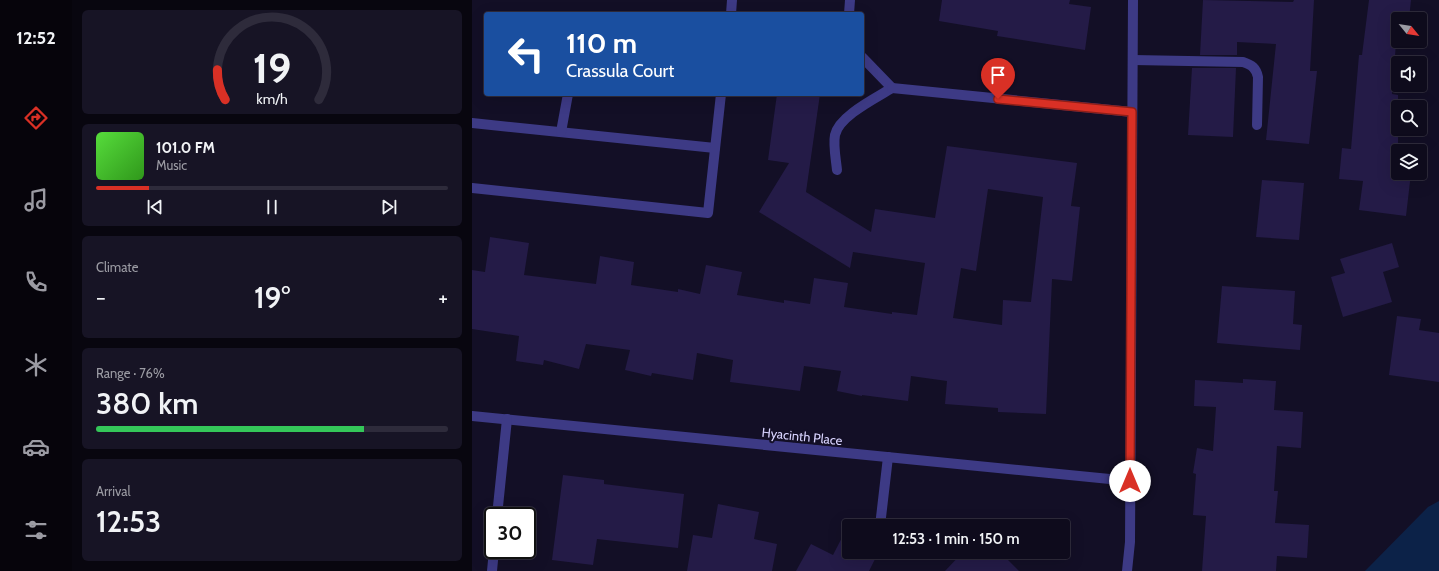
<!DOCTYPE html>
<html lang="en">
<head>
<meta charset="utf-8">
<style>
	:root { --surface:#0e0b1c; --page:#171425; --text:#f1f3f6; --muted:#9b9ba3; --line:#2e2b3b; --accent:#d93025 }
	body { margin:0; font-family:Cabin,sans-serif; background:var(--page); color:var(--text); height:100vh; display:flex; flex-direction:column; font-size:15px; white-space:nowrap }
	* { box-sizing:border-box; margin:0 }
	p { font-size:13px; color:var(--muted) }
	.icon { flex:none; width:22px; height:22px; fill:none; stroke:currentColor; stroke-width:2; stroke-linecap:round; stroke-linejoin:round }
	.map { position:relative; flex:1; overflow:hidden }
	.details { display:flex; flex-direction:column; gap:10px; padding:10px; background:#08060f; width:400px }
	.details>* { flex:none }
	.top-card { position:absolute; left:12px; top:12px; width:380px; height:84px; border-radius:4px; box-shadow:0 4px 16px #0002,0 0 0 1px var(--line); background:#1a4fa0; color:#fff; overflow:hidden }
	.needle { width:26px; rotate:120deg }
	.tools { position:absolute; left:919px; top:12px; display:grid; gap:8px }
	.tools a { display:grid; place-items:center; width:36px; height:36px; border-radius:4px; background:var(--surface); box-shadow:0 4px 16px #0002,0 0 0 1px var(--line); font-size:20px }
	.speed { position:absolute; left:12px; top:507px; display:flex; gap:8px; font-size:20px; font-weight:700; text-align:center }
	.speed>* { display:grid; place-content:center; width:52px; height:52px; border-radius:50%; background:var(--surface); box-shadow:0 4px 16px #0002,0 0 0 1px var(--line); line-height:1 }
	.speed .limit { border:2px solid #111; border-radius:6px; background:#fff; color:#111 }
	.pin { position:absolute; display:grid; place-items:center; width:34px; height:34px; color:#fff; margin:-41px -17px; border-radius:50% 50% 50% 0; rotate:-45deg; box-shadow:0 0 4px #0007 }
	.pin .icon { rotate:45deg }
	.me { position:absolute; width:44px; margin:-22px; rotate:0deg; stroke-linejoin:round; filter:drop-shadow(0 0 3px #0008) }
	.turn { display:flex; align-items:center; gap:14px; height:84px; padding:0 16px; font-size:18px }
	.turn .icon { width:52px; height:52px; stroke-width:2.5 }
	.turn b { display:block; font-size:28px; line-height:34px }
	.big { font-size:30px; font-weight:600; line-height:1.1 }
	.details .tile { flex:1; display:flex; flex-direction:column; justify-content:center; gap:6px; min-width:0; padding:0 14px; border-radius:6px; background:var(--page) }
	.details .dial { align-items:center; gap:0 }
	.dial svg { height:104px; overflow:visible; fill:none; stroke:var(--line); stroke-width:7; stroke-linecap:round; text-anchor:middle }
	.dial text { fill:var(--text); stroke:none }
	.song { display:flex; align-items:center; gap:12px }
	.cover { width:48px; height:48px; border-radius:6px; background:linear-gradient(135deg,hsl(110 70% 55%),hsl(110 70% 35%)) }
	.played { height:4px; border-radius:2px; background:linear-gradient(90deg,var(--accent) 15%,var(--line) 15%) }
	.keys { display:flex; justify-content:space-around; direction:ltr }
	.heat { display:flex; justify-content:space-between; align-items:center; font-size:22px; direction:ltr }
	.charge { height:6px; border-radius:3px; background:linear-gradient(90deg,#34c759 76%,var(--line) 0) }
	.trip { position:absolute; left:370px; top:519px; width:228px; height:40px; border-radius:4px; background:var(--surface); box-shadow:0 4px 16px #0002,0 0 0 1px var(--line); font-weight:600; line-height:40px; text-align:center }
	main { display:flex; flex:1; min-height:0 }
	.menu { display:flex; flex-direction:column; width:72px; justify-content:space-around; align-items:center; background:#06040b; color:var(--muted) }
	.menu .icon { width:28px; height:28px }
	.menu .on { color:var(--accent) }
	.menu b { font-size:18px; color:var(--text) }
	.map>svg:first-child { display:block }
	.water { fill:#0c2248 }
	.building { fill:#241b47; fill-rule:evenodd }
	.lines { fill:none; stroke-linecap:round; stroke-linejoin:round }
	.service { stroke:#3d3a85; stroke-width:10 }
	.minor { stroke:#3d3a85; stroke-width:10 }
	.route-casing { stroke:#8d1f18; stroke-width:10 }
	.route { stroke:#d93025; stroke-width:7 }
	.labels { text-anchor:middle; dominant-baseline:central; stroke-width:4; stroke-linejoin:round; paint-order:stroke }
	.street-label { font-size:13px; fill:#d9d4ff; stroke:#130f26 }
</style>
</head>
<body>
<main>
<nav class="menu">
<b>12:52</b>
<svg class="icon on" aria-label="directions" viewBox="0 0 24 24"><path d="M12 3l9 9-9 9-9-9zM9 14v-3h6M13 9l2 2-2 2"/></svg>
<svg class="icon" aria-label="music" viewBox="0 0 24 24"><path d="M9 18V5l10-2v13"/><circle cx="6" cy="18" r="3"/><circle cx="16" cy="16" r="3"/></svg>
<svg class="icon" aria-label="phone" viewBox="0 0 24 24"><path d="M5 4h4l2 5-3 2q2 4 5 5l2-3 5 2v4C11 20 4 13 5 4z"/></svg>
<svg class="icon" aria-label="climate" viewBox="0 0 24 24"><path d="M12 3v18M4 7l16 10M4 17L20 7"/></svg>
<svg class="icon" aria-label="car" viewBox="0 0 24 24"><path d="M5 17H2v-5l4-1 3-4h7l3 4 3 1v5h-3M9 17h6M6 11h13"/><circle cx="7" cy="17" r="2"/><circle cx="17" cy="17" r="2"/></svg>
<svg class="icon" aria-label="filters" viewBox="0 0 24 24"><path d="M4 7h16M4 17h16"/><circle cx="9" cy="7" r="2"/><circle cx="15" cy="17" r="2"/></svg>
</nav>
<section class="details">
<div class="tile dial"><svg viewBox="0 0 100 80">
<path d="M14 69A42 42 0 1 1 86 69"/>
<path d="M14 69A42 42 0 0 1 8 46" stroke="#d93025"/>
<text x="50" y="56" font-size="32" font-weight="700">19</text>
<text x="50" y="72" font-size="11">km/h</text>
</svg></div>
<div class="tile">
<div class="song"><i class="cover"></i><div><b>101.0 FM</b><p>Music</p></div></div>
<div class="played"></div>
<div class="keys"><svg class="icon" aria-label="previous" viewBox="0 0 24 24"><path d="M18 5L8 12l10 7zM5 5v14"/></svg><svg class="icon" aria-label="pause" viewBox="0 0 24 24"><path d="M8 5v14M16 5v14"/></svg><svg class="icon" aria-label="next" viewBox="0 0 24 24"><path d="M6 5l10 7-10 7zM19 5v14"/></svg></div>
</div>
<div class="tile"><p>Climate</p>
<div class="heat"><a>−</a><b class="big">19°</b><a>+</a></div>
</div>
<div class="tile"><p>Range · 76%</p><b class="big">380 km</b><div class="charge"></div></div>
<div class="tile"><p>Arrival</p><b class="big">12:53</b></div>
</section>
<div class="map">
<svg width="967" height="571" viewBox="0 0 967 571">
	<rect width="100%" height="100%" fill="#130f26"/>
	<polygon class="water" points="967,501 967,571 893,571 956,507"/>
	<g class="building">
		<polygon points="470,0 598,0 597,4 619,7 613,50 525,36 526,31 467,21"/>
		<polygon points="731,0 821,2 822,0 842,0 838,71 845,71 837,144 794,140 804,44 765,42 765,55 728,55"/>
		<polygon points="897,0 939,0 937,19 926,19 926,41 934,41 933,44 924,43 920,94 926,95 926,173 939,173 934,216 887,210 891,181 867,179 870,148 879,149 887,55 890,55"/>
		<polygon points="720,68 764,68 761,137 716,135"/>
		<path d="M305,94H348L334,192L399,232L403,209L463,218L475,146L605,163L599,206L608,207L600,281L580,279L574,414L526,412V408L473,404L475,381L439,376L436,401L390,395V396L365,391L369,371L332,366L328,391L258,382L261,360L225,353L221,380L180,373L179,376L153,370L158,350L114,344L107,369L72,360L71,365L44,361L47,336L0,329V270L13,272L18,237L57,243L52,275L124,284L128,256L162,262L159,285L206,292V289L228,294L234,265L270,272L265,295L312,303V300L338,304L342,278L376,283L372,307L420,314V312L445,315L453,263L381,252L378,268L287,212L317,163L296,160ZM516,189L571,197L559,302L531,300L530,325L481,318L489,268L504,271Z"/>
		<polygon points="790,180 832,183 827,240 784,237"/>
		<polygon points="920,243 927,267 911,272 920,302 871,317 859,277 873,273 868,259"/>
		<polygon points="750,286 823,291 821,324 830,325 828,350 745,343"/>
		<polygon points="925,316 949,319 947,330 967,333 967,382 917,375"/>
		<polygon points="771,379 804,381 802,410 831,412 829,448 805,446 802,491 806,491 803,523 837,525 835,558 805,556 804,571 730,571 734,516 721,515 724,474 721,473 725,448 741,451 744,407 722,406 723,380 771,383"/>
		<polygon points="91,475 132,480 132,484 212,494 206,548 125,539 121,565 80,560"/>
		<polygon points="246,504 287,512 282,539 305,544 300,571 215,571 221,535 240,538"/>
		<polygon points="377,524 377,552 391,552 403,559 397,571 324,571 339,544 361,555"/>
		<polygon points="491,552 528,552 547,571 473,571"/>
	</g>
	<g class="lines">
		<g class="service">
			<polyline points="259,14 260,0"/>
			<polyline points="377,14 378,0"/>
			<path d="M661,60L771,62C780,65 784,68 786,77L785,125"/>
			<polyline points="0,123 243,148"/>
			<polyline points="89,132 96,94"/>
			<path d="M365,170C364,160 361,145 363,135C367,116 404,98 420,88L390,57"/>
			<polyline points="0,188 236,213 249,94"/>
			<polyline points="408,526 416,457"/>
		</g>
		<g class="minor">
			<polyline points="420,88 660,112"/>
			<polyline points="0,416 658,481"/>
			<polyline points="25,516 35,419"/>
			<polyline points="20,571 22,550"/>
			<polyline points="655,571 658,542 661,0"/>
		</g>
	</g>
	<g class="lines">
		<defs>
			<polyline id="route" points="526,99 660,112 658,481"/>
		</defs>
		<use href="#route" class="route-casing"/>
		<use href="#route" class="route"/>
	</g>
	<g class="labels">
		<g class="street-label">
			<text transform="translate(330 436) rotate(6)">Hyacinth Place</text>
		</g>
	</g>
</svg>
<div class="tools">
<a><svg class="needle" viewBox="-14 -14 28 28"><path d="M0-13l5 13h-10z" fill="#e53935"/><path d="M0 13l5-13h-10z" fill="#9b9ba3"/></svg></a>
<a><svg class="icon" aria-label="sound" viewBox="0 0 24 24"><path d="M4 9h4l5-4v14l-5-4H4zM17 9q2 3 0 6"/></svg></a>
<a><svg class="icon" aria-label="search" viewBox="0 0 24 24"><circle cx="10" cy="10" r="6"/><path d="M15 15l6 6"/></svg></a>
<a><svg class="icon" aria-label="layers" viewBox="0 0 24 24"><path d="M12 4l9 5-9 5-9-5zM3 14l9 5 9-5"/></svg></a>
</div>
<div class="speed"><div class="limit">30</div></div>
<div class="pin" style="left:526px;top:99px;background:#d93025"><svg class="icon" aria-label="arrive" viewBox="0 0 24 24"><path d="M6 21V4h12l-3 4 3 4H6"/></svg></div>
<svg class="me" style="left:658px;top:481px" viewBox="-20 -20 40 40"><circle r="19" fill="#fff"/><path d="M0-13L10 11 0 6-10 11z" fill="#d93025"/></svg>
<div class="trip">12:53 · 1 min · 150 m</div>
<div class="top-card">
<div class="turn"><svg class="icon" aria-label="left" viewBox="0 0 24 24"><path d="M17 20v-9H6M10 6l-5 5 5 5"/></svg><div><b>110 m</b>Crassula Court</div></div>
</div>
</div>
</main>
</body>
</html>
